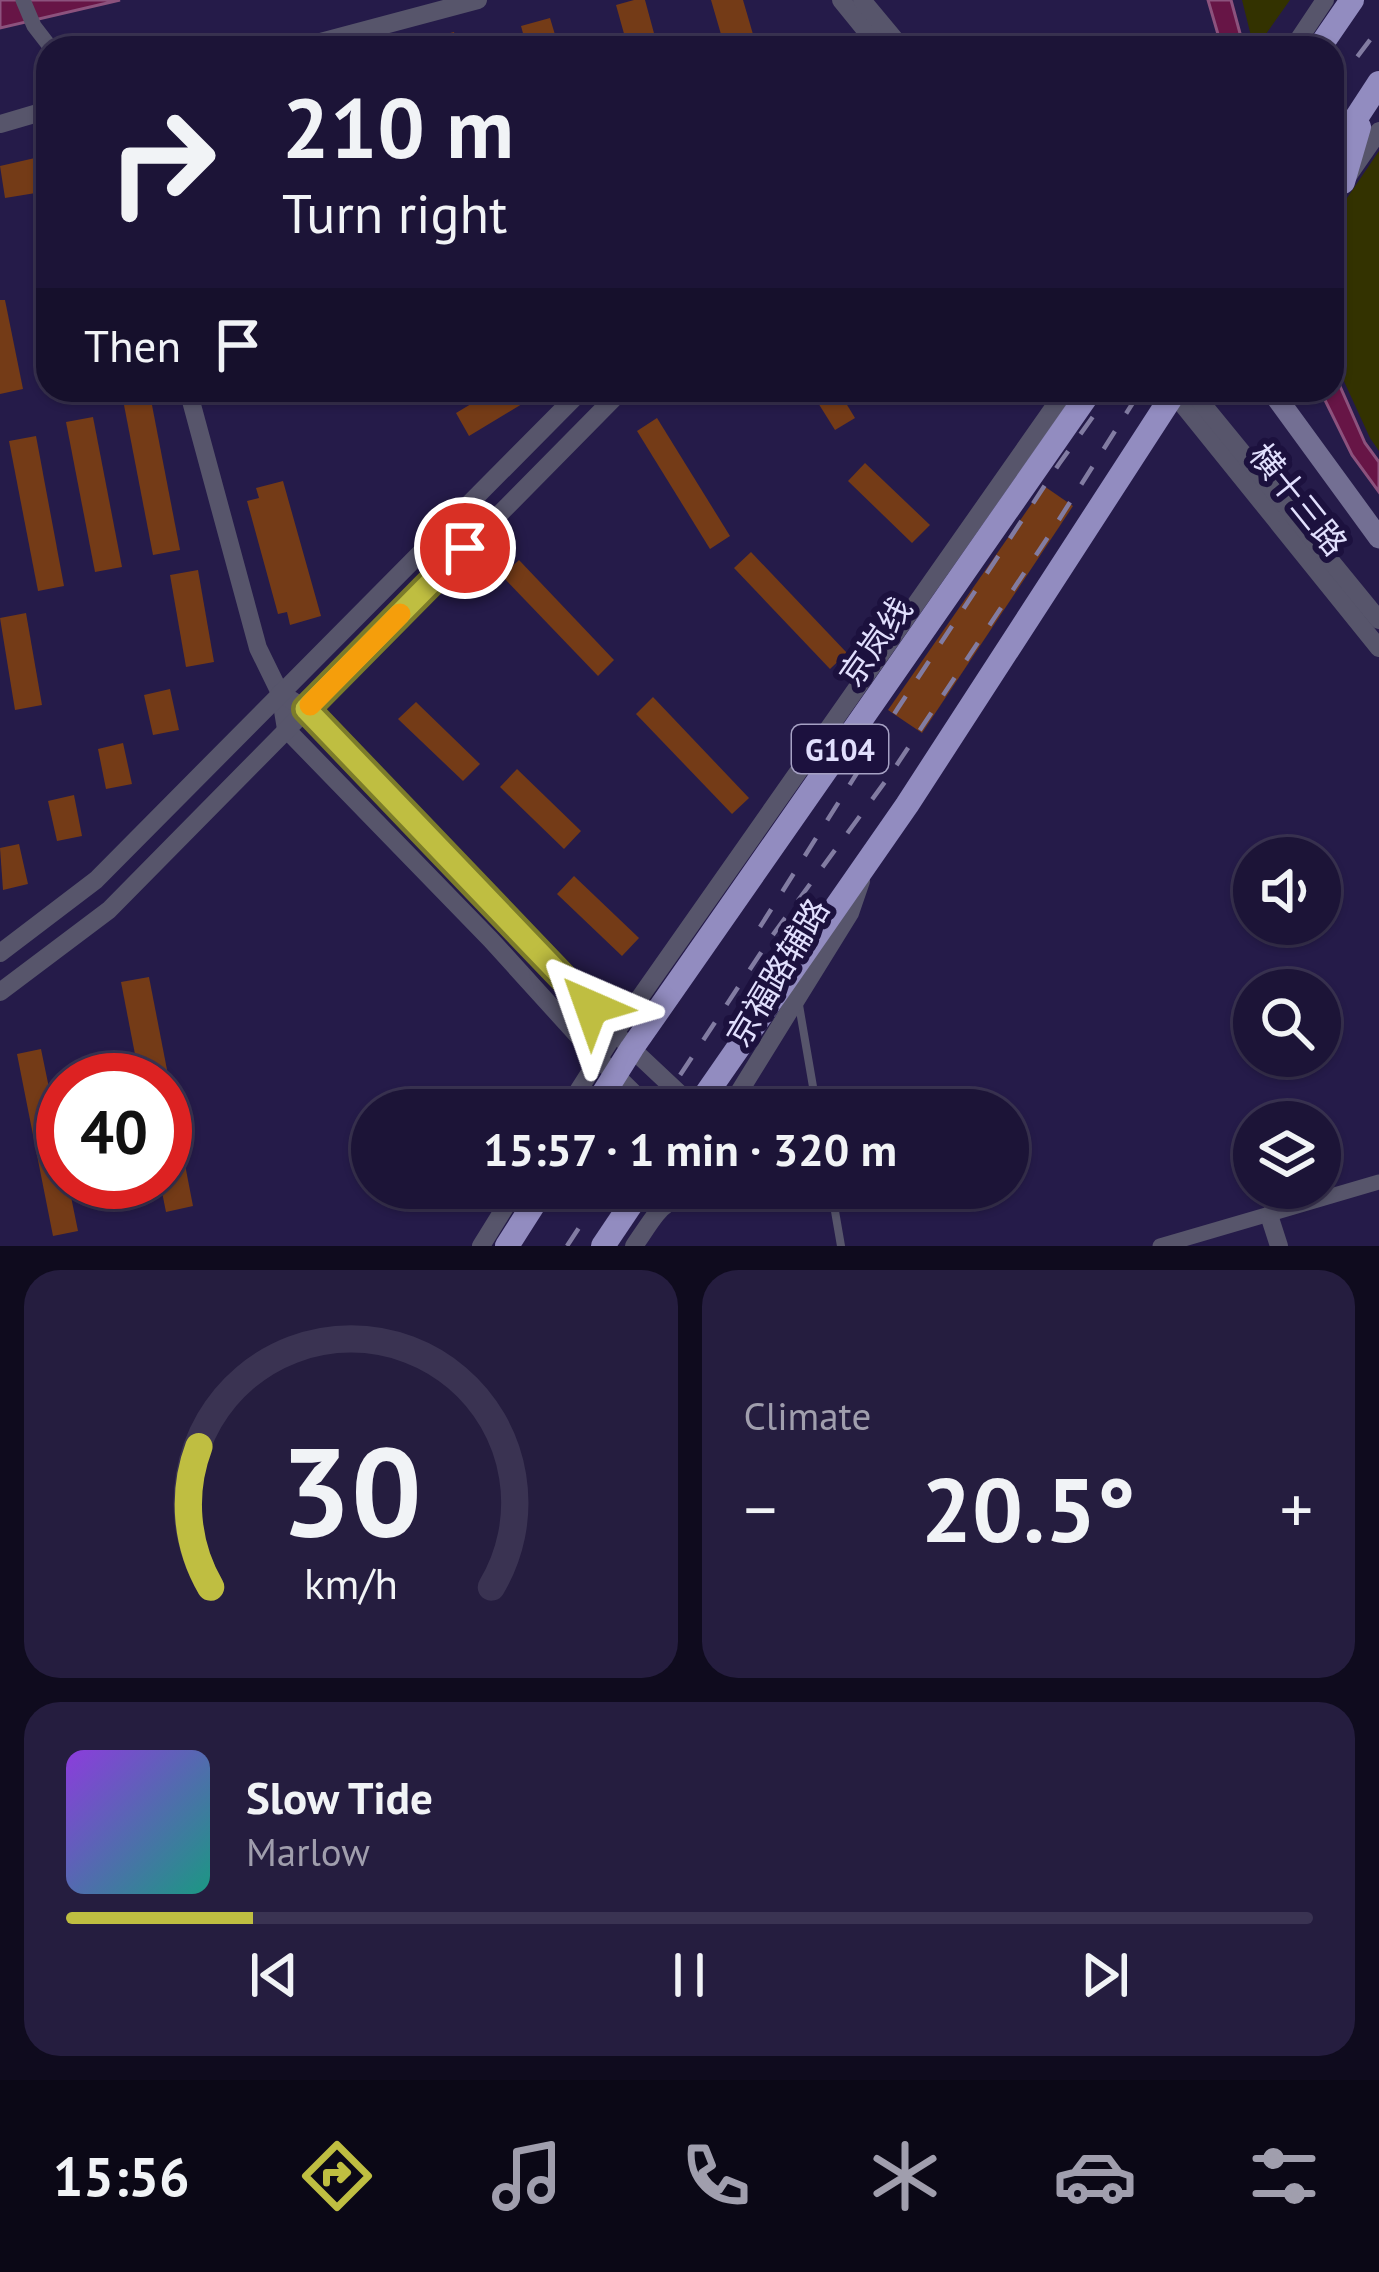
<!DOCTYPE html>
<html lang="en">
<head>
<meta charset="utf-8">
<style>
	:root { --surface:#1c1437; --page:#251d3f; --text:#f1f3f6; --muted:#a09ead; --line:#3a3352; --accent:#bfbe41 }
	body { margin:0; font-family:"PT Sans","Noto Sans SC",sans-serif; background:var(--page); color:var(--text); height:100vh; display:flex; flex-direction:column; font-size:45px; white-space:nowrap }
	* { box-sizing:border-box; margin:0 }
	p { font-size:39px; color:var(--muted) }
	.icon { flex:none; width:66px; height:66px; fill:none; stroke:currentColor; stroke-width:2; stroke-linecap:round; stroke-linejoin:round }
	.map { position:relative; height:1246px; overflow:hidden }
	.panel { display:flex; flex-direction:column; gap:24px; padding:24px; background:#0f0b1e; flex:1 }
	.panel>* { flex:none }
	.hud { position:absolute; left:36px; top:36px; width:1308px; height:366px; border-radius:36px; box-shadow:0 3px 9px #0004,0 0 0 3px var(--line); background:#1c1437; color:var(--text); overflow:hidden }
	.buttons { position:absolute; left:1233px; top:837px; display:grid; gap:24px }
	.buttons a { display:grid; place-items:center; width:108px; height:108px; border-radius:50%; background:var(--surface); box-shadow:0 3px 9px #0004,0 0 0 3px var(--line); font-size:60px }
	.speed { position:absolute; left:36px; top:1053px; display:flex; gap:24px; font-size:60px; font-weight:700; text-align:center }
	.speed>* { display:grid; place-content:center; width:156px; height:156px; border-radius:50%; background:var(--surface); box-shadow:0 3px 9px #0004,0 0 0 3px var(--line); line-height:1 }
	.speed .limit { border:18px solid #d22; background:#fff; color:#111 }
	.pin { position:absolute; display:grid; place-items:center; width:102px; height:102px; color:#fff; margin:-51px; border:6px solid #fff; border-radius:50%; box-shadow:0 3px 12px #0007 }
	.me { position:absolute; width:132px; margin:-66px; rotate:317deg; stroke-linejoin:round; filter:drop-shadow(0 0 9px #0008) }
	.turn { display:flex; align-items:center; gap:42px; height:252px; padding:0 48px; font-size:54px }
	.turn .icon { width:156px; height:156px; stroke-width:2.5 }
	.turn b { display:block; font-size:84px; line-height:102px }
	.then { display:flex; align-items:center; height:114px; padding:0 48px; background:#0003; gap:24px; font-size:45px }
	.big { font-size:90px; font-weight:600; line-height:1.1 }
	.panel .tile { flex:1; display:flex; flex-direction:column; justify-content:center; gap:18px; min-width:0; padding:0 42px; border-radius:36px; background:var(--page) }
	.panel .dial { align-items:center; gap:0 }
	.dial svg { height:312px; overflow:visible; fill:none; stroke:var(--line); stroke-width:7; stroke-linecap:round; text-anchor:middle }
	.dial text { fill:var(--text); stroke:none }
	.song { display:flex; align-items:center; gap:36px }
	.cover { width:144px; height:144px; border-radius:18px; background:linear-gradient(135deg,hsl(270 70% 55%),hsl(170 70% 35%)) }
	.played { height:12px; border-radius:6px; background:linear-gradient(90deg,var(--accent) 15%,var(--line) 15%) }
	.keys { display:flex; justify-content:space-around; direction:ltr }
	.heat { display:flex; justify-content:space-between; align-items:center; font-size:66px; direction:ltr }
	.panel .tiles { flex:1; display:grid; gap:24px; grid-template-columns:1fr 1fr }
	.tile:last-child { grid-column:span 2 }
	.trip { position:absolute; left:351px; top:1089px; width:678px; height:120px; border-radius:60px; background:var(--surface); box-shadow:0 3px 9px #0004,0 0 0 3px var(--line); font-weight:600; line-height:120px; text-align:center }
	.menu { display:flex; height:192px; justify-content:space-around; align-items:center; background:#0b0816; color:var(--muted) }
	.menu .icon { width:84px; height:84px }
	.menu .current { color:var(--accent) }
	.menu b { font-size:54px; color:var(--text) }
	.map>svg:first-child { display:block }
	.green { fill:#333200 }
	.water { fill:#671546; stroke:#8c527d; stroke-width:3 }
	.building { fill:#743b17 }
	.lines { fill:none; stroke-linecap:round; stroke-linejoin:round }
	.service { stroke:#57556b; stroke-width:8 }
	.minor { stroke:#57556b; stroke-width:15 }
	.tertiary { stroke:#57556b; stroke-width:18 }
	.secondary { stroke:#736f93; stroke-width:21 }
	.trunk { stroke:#928cc0; stroke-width:24 }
	.rail { stroke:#827ca2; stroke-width:4.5; stroke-dasharray:21 21; stroke-linecap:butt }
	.route-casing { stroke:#7c7c2a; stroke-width:30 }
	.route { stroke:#bfbe41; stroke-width:21 }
	.slow { stroke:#f59e0b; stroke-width:21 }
	.labels { text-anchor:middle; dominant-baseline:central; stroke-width:12; stroke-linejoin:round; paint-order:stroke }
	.shield { fill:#1c113e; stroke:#a6a1c4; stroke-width:3 }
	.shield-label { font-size:30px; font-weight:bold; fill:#e1dffd }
	.street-label { font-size:33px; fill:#e1dffd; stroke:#1c113e }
</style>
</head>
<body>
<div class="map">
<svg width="1379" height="1246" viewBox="0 0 1379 1246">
	<rect width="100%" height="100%" fill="#251b49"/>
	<g class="green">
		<polygon points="1242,0 1290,0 1256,48 1254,48"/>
		<polygon points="1379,151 1379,451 1370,438 1332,355 1332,220"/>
	</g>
	<g class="water">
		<polygon points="0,0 120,0 0,28"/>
		<polygon points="1208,0 1231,0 1244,48 1222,48"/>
		<polygon points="1332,368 1365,443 1379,462 1379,492 1352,455 1320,390 1332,390"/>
	</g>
	<g class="building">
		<polygon points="634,0 645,0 658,48 628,48 616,5"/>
		<polygon points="711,0 743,0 757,48 725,48"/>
		<polygon points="550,18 559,48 527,48 521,26"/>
		<polygon points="454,32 458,48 408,48 408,44"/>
		<polygon points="48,155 48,191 5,198 0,166"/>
		<polygon points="0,300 5,300 23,389 0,394"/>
		<polygon points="483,390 513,390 522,404 469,436 456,413 486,395"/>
		<polygon points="810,390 838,390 855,418 835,430"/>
		<polygon points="151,400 180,550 153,555 124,405"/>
		<polygon points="93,417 122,567 95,572 66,422"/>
		<polygon points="657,418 730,536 710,549 637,431"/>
		<polygon points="36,436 64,586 38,591 9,441"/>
		<polygon points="865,463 930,525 912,543 848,481"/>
		<polygon points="283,481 321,616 290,625 287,612 278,614 247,501 259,498 256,488"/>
		<polygon points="1044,486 1073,506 922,733 888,710"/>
		<polygon points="751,552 847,653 830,669 734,568"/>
		<polygon points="519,560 614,660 598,676 502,576"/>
		<polygon points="198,570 214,662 186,667 170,575"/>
		<polygon points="26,613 42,705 15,710 0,618"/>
		<polygon points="170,689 179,730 153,735 144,695"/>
		<polygon points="653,697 749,798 732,814 636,714"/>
		<polygon points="416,702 480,764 463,781 398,719"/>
		<polygon points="123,743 132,784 106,789 98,749"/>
		<polygon points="517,769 581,831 564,849 500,787"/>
		<polygon points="74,795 82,836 57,841 48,801"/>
		<polygon points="19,844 28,884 3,890 0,848"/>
		<polygon points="574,876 639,938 622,956 557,894"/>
		<polygon points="149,977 169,1080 140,1080 121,982"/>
		<polygon points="41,1049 63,1156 63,1182 68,1182 78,1231 53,1236 17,1054"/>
		<polygon points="165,1087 170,1087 193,1206 166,1212 160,1182 165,1182"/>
	</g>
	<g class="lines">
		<g class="service">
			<polyline points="799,1005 817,1110"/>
			<polyline points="831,1188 841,1246"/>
		</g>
		<g class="minor">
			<polyline points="23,0 34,26 51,48"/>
			<polyline points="1160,1246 1379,1182"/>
		</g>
		<g class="tertiary">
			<polyline points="841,0 880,48"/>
			<polyline points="862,0 902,48"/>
			<polyline points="298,48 478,0"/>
			<polyline points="1293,48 1325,0"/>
			<polyline points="0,124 48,110"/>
			<polyline points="1332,199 1379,131"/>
			<polyline points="188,390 258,648 280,693 286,729 491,940 598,1058 651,1110"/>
			<polyline points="1171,390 1379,648"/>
			<polyline points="1191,390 1379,620"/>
			<polyline points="280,693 306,709 615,1033 697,1110"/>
			<polyline points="0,953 96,880 582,390"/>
			<polyline points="0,992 109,910 622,390"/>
			<polyline points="566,1110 615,1033 1066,390"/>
			<polyline points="728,1110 850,913 861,881"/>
			<polyline points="1269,1215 1279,1246"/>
			<polyline points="481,1246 517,1188"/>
			<path d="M634,1246C665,1201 660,1201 714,1188"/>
		</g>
		<polyline class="secondary" points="1271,390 1379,538"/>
		<g class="trunk">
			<polyline points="1319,48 1352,0"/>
			<polyline points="1332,155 1379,83"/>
			<polyline points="1343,182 1359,127"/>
			<polyline points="593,1110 632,1048 1091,390"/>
			<polyline points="695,1110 907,805 1176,390"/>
			<polyline points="507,1246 544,1188"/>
			<polyline points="603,1246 642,1188"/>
		</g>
		<g class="rail">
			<polyline points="1332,90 1379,28"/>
			<polyline points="760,927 898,708 1059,464 1112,390"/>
			<polyline points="657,1110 772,936 890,775 1048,537 1141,390"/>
			<polyline points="567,1246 605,1188"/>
		</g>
	</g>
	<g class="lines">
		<defs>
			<polyline id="route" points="465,548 306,709 591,1007"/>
		</defs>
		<use href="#route" class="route-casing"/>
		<use href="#route" class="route"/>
		<polyline class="slow" points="310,705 400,614"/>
	</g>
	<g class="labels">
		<rect class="shield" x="792" y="725" width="96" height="48" rx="9"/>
		<g class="shield-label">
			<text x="840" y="749">G104</text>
		</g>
		<g class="street-label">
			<text transform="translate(1299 499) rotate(51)">横十三路</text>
			<text transform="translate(875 641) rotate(-55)">京岚线</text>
			<text transform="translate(777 972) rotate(-59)">京福路辅路</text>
		</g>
	</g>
</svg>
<div class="buttons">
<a><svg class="icon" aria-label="sound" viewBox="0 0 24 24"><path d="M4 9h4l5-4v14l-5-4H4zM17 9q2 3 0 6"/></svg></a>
<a><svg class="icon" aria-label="search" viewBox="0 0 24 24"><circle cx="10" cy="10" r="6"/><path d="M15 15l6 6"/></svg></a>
<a><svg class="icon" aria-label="layers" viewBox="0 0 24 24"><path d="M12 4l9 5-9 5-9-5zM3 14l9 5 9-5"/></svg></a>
</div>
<div class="speed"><div class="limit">40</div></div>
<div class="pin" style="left:465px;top:548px;background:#d93025"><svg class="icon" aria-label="arrive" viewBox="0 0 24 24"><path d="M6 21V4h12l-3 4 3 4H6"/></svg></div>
<svg class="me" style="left:591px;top:1007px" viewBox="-20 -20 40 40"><path d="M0-17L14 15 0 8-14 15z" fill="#bfbe41" stroke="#fff" stroke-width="4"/></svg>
<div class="trip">15:57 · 1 min · 320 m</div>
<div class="hud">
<div class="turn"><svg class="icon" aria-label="right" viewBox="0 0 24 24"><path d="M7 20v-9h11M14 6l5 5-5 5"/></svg><div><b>210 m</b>Turn right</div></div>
<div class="then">Then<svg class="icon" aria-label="arrive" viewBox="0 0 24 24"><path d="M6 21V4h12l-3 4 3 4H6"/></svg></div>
</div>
</div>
<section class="panel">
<div class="tiles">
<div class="tile dial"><svg viewBox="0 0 100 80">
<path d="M14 69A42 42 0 1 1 86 69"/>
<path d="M14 69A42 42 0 0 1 11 33" stroke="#bfbe41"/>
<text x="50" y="56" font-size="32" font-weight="700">30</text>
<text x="50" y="72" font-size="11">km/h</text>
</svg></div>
<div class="tile"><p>Climate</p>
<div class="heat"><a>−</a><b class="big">20.5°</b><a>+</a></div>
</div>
<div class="tile">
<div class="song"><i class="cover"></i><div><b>Slow Tide</b><p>Marlow</p></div></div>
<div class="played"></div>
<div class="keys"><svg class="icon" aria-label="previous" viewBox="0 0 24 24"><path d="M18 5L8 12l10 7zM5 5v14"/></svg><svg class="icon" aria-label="pause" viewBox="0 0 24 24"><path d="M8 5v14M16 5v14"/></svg><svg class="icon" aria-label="next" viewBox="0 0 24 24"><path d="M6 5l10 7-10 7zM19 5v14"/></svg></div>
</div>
</div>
</section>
<nav class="menu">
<b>15:56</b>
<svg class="icon current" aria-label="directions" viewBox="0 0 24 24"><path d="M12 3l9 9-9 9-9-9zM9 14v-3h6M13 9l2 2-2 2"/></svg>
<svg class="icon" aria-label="music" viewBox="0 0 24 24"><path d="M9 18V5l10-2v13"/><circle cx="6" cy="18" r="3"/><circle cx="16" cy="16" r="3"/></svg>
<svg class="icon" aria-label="phone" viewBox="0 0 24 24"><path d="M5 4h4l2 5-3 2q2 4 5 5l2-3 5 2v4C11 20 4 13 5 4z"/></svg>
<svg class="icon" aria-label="climate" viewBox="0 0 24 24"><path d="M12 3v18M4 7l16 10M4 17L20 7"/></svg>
<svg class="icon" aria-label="car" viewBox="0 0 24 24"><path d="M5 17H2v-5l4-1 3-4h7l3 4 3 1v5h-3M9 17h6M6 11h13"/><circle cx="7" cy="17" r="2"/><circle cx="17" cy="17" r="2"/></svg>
<svg class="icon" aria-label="filters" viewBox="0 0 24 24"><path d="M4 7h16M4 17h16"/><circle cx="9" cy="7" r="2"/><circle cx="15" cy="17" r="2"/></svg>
</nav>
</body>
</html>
